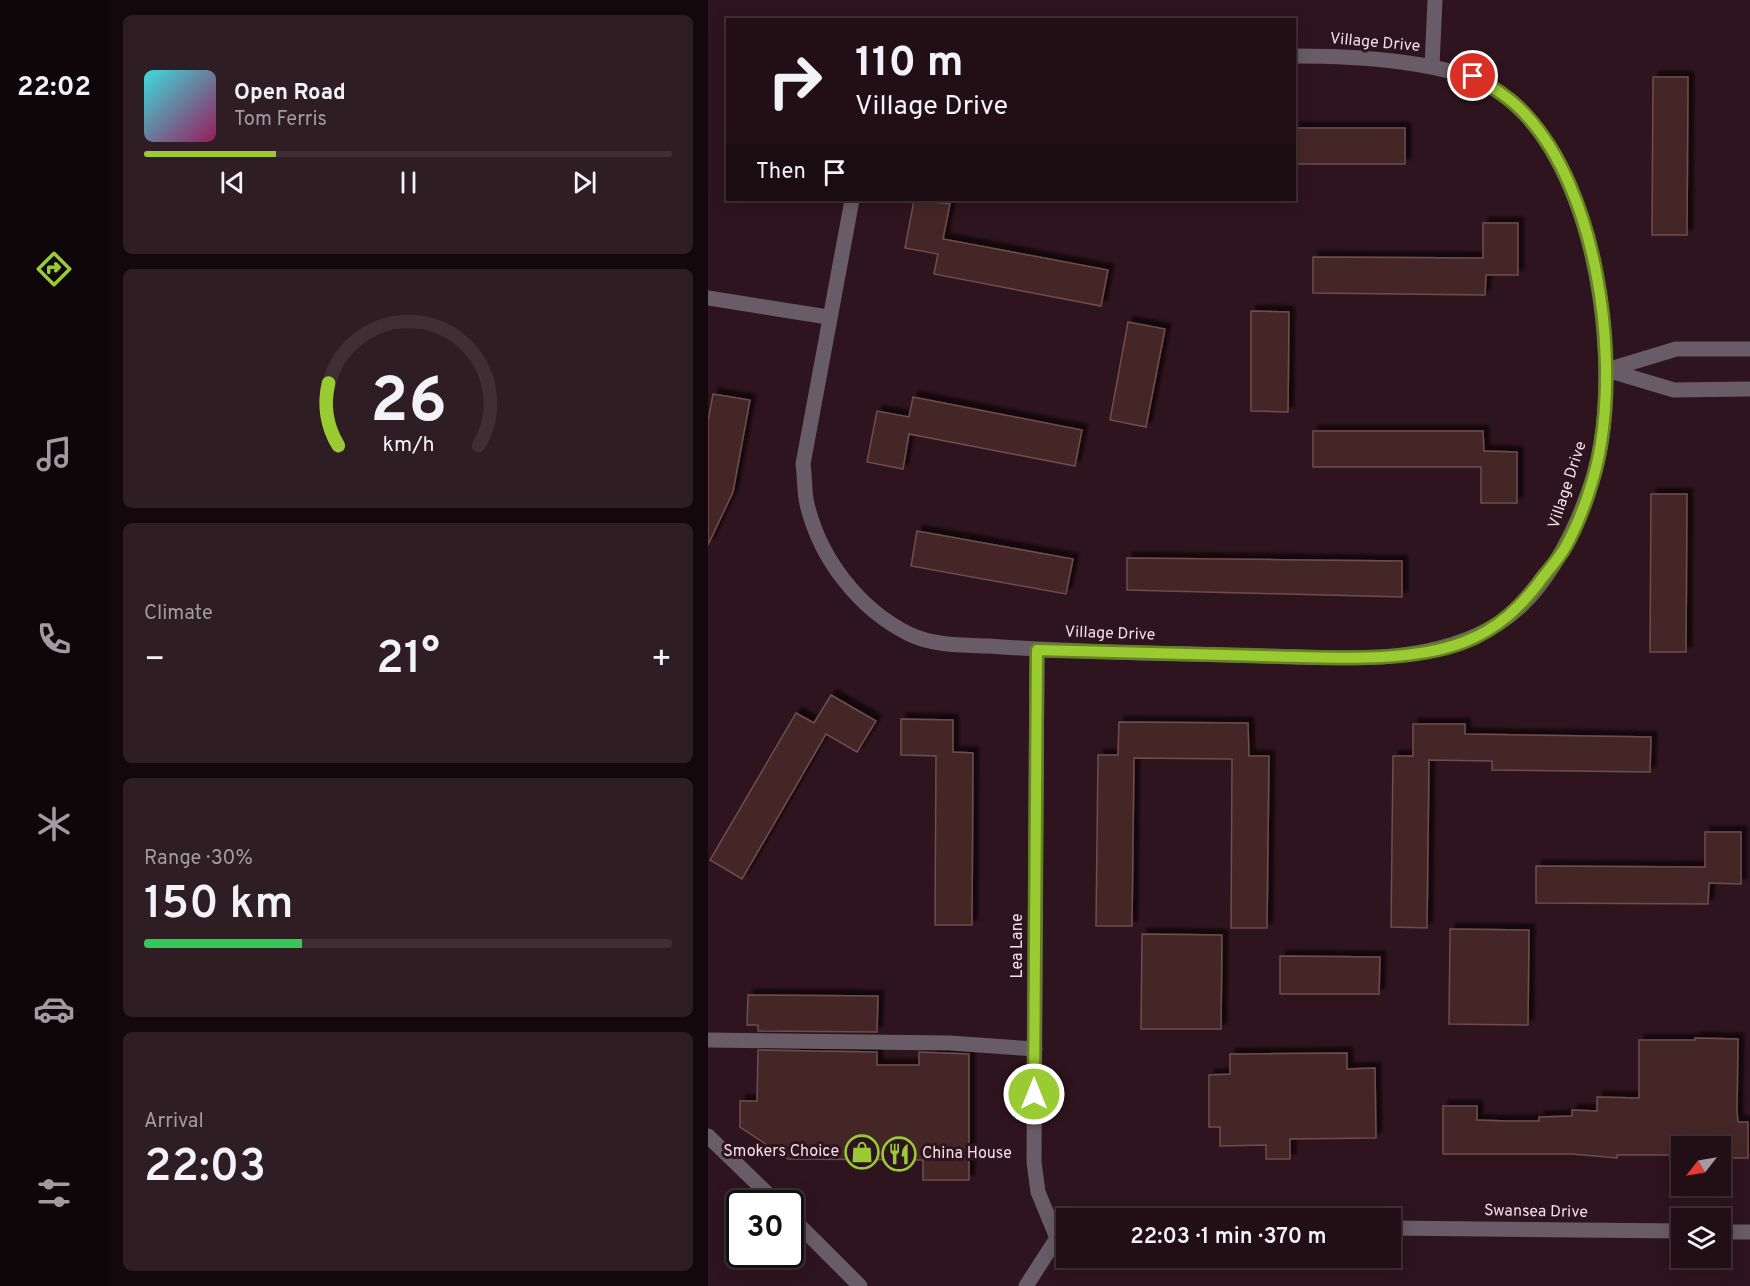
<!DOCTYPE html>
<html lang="en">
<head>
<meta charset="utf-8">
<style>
	:root { --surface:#220f16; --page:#2e1d23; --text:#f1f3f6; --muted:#a29ca1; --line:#3f2f35; --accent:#9bcb33 }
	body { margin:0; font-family:Overpass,sans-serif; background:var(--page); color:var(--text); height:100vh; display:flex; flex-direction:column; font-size:22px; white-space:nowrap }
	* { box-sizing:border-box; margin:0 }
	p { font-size:20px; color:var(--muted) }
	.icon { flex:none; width:33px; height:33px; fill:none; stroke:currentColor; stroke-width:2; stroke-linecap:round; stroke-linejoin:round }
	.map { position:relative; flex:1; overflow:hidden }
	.details { display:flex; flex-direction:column; gap:15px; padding:15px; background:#13080c; width:600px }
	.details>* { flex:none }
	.banner { position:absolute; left:18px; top:18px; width:570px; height:183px; border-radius:0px; box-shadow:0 3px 15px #0003,0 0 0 2px var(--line); background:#220f16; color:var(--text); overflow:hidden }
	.needle { width:39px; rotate:239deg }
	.tools { position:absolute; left:963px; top:1136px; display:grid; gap:12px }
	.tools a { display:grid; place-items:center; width:60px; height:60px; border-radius:0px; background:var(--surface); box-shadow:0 3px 15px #0003,0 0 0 2px var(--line); font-size:30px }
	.speed { position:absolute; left:18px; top:1190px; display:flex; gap:12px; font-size:30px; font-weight:700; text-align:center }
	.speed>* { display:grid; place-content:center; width:78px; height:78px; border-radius:50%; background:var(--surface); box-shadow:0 3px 15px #0003,0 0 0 2px var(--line); line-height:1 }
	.speed .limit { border:3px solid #111; border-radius:9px; background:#fff; color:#111 }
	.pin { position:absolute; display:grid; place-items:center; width:51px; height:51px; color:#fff; margin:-26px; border:3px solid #fff; border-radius:50%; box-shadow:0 2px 6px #0007 }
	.me { position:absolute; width:66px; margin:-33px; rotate:0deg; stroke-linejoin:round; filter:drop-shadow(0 0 4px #0008) }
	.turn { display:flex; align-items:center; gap:21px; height:126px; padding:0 30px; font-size:27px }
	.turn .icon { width:78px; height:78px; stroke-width:2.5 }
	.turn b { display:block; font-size:42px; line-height:51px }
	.then { display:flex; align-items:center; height:57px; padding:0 30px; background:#0003; gap:12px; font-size:22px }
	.big { font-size:45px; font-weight:600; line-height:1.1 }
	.details .widget { flex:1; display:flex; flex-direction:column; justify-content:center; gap:9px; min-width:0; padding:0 21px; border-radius:9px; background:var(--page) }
	.details .dial { align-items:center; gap:0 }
	.dial svg { height:156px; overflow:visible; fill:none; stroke:var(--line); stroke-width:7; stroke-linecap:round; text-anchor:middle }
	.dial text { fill:var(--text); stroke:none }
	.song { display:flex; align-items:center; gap:18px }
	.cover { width:72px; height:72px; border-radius:9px; background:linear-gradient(135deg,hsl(180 70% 55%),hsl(330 70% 35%)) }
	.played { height:6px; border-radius:3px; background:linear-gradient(90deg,var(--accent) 25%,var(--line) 25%) }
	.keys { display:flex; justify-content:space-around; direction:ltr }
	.heat { display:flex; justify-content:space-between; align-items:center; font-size:33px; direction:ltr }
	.charge { height:9px; border-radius:4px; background:linear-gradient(90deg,#34c759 30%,var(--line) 0) }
	.trip { position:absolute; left:348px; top:1208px; width:345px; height:60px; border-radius:0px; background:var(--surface); box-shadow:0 3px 15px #0003,0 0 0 2px var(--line); font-weight:600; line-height:60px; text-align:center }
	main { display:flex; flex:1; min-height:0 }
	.tab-bar { display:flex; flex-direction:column; width:108px; justify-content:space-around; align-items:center; background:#0e0609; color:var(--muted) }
	.tab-bar .icon { width:42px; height:42px }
	.tab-bar .active { color:var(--accent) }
	.tab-bar b { font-size:27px; color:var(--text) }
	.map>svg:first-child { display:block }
	.building { fill:#452726; stroke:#6f4d4b; stroke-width:1.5; filter:url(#shadow) }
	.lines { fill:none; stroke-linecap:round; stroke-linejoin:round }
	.minor { stroke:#685d66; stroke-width:15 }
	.route-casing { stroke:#658421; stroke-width:15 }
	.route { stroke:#9bcb33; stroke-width:10 }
	.labels { text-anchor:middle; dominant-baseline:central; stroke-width:6; stroke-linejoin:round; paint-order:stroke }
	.street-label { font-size:16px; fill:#f2dfe5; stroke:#2e141e }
	.poi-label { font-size:16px; fill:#f2dfe5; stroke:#2e141e; text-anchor:end }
</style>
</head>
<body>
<main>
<nav class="tab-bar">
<b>22:02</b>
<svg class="icon active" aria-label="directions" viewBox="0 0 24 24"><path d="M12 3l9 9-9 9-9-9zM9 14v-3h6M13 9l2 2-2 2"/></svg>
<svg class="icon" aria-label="music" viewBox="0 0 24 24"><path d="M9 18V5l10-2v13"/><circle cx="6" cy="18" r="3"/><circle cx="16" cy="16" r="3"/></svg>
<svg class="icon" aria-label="phone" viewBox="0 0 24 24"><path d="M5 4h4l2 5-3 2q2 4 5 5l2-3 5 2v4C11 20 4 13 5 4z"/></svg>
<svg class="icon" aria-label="climate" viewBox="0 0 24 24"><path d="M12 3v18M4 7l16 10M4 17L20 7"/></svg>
<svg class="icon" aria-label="car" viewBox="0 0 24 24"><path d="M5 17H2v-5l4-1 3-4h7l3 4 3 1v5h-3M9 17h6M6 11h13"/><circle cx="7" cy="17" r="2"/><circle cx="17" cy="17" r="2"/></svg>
<svg class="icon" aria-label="filters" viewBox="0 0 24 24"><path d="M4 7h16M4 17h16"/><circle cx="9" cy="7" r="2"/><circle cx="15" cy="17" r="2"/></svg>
</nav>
<section class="details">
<div class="widget">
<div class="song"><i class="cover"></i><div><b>Open Road</b><p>Tom Ferris</p></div></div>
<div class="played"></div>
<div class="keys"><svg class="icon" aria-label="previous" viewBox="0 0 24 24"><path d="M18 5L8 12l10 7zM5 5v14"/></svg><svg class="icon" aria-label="pause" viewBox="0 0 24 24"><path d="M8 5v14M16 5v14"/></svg><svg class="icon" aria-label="next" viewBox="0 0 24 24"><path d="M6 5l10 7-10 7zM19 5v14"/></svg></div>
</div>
<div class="widget dial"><svg viewBox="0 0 100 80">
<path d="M14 69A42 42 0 1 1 86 69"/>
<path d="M14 69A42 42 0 0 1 9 37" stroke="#9bcb33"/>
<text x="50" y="56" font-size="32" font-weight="700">26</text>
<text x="50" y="72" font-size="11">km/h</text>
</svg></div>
<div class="widget"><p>Climate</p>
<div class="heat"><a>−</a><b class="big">21°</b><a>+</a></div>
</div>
<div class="widget"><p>Range · 30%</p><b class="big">150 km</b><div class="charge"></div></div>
<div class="widget"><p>Arrival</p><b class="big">22:03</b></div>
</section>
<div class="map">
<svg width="1042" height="1286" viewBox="0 0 1042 1286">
	<defs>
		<filter id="shadow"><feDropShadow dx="5.5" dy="-5.5" stdDeviation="1.5" flood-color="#0009"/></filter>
	</defs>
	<rect width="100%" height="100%" fill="#2e141e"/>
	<g class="building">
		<polygon points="945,77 980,77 979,235 944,235"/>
		<rect x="586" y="128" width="111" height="36"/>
		<polygon points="206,200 242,204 235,239 400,270 393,306 226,274 230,254 197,248"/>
		<polygon points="775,223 810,223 810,275 778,275 777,295 605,293 605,257 775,258"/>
		<polygon points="543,311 581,312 580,412 543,411"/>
		<polygon points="420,322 457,329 438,427 402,420"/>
		<polygon points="5,394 42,400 25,492 0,545 0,421"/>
		<polygon points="205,397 374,430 367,466 201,434 195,469 159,462 169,411 201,417"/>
		<polygon points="605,431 775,431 776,451 809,452 809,503 773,503 773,467 605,467"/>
		<polygon points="943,494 979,494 978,652 942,652"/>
		<polygon points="209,531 365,559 358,594 203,566"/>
		<polygon points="419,558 694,561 694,597 419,590"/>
		<polygon points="123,695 168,721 149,752 118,734 34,879 2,860 88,713 106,723"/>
		<polygon points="193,719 245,720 245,752 265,753 264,925 227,925 228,756 193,755"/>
		<polygon points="411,722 540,723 541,756 561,756 559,928 523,928 524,759 426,758 424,926 388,926 390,755 410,755"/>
		<polygon points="705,724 757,724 757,734 943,737 942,772 784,770 784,761 721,760 719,928 683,927 685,756 705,756"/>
		<polygon points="997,832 1033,832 1033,884 1001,883 1000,904 828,903 828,866 997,867"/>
		<polygon points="742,929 821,930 820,1025 741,1024"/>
		<polygon points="434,934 514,935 513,1029 433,1029"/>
		<polygon points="572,956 672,957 671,994 572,994"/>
		<polygon points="40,995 170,996 169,1032 50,1031 50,1025 39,1025"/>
		<polygon points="987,1038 1030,1039 1029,1112 1030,1122 1040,1122 1040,1158 1012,1158 1012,1146 974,1146 974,1155 909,1155 909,1158 864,1154 735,1154 735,1106 769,1106 769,1120 800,1121 831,1121 831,1117 864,1116 864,1110 889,1111 889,1097 931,1098 931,1040 987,1040"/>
		<polygon points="50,1050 169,1052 169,1065 211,1065 211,1052 261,1054 261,1180 215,1180 215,1160 80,1159 32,1127 32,1101 49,1101"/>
		<polygon points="639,1053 639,1069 667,1068 668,1138 582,1139 582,1159 558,1159 558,1145 512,1146 512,1127 501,1127 501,1075 522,1074 522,1054"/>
	</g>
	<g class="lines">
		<g class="minor">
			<polyline points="724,66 727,0"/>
			<path d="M144,200L95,464C97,477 96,492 99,504C112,559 151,609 201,634C226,646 255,645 281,646C332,650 383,651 435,653C486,654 537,655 589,657C631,658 676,660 718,651C753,644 785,632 812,607C851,571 885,495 893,443C910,339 884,155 791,92C745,60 643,56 586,56"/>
			<polyline points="0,298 120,317"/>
			<polyline points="1042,349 968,349 899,370 966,390 1042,389"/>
			<polyline points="329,650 326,1162 330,1192 349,1238"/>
			<polyline points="0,1040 241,1043 327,1049"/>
			<polyline points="0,1136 69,1203"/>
			<polyline points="82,1216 152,1286"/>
			<polyline points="682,1228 974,1231"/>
			<polyline points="1012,1232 1042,1232"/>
			<polyline points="318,1286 349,1238"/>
		</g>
	</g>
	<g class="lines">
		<defs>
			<path id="route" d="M326,1094L329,650C404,652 479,654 554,656C615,657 699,664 756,642C790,629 814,606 835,577C843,567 852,557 858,546C874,517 888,476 893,443C909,344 888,191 818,115C803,98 784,87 765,76"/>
		</defs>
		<use href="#route" class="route-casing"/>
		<use href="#route" class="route"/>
	</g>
	<defs>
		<symbol id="shop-ring" viewBox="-11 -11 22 22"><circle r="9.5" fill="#2e141e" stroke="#9bcb33" stroke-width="1.5"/><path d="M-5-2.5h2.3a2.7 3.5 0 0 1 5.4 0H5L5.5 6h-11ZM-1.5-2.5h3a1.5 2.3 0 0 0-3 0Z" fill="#9bcb33"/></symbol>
		<symbol id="restaurant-ring" viewBox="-11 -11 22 22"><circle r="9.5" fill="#2e141e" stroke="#9bcb33" stroke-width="1.5"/><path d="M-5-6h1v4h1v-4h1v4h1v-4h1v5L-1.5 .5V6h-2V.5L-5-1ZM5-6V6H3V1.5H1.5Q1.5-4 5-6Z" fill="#9bcb33"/></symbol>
	</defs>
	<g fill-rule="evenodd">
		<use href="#shop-ring" x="135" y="1133" width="38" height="38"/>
		<use href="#restaurant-ring" x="172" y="1135" width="38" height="38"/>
	</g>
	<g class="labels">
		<g class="street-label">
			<text transform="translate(667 43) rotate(5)">Village Drive</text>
			<text transform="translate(860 485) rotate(-72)">Village Drive</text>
			<text transform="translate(402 634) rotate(2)">Village Drive</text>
			<text transform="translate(310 946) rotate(-90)">Lea Lane</text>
			<text transform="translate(828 1212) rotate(1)">Swansea Drive</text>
		</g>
		<g class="poi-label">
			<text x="131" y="1152">Smokers Choice</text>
			<text x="214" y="1154" text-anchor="start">China House</text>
		</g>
	</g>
</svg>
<div class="tools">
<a><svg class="needle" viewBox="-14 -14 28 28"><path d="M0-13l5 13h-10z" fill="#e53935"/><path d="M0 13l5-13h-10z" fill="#a29ca1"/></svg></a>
<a><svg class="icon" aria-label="layers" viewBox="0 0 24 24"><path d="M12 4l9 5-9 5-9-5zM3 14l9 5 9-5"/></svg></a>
</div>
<div class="speed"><div class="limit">30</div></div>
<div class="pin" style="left:765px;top:76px;background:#d93025"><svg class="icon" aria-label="arrive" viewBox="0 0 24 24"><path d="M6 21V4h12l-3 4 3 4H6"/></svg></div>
<svg class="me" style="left:326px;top:1094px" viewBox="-20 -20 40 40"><circle r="17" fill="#9bcb33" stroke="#fff" stroke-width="3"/><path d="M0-11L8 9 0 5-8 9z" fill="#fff"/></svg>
<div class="trip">22:03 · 1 min · 370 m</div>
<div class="banner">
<div class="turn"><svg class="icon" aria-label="right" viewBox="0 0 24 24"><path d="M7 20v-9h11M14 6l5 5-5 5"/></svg><div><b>110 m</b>Village Drive</div></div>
<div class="then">Then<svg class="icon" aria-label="arrive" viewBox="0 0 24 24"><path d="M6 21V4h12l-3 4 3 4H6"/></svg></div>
</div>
</div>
</main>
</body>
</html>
